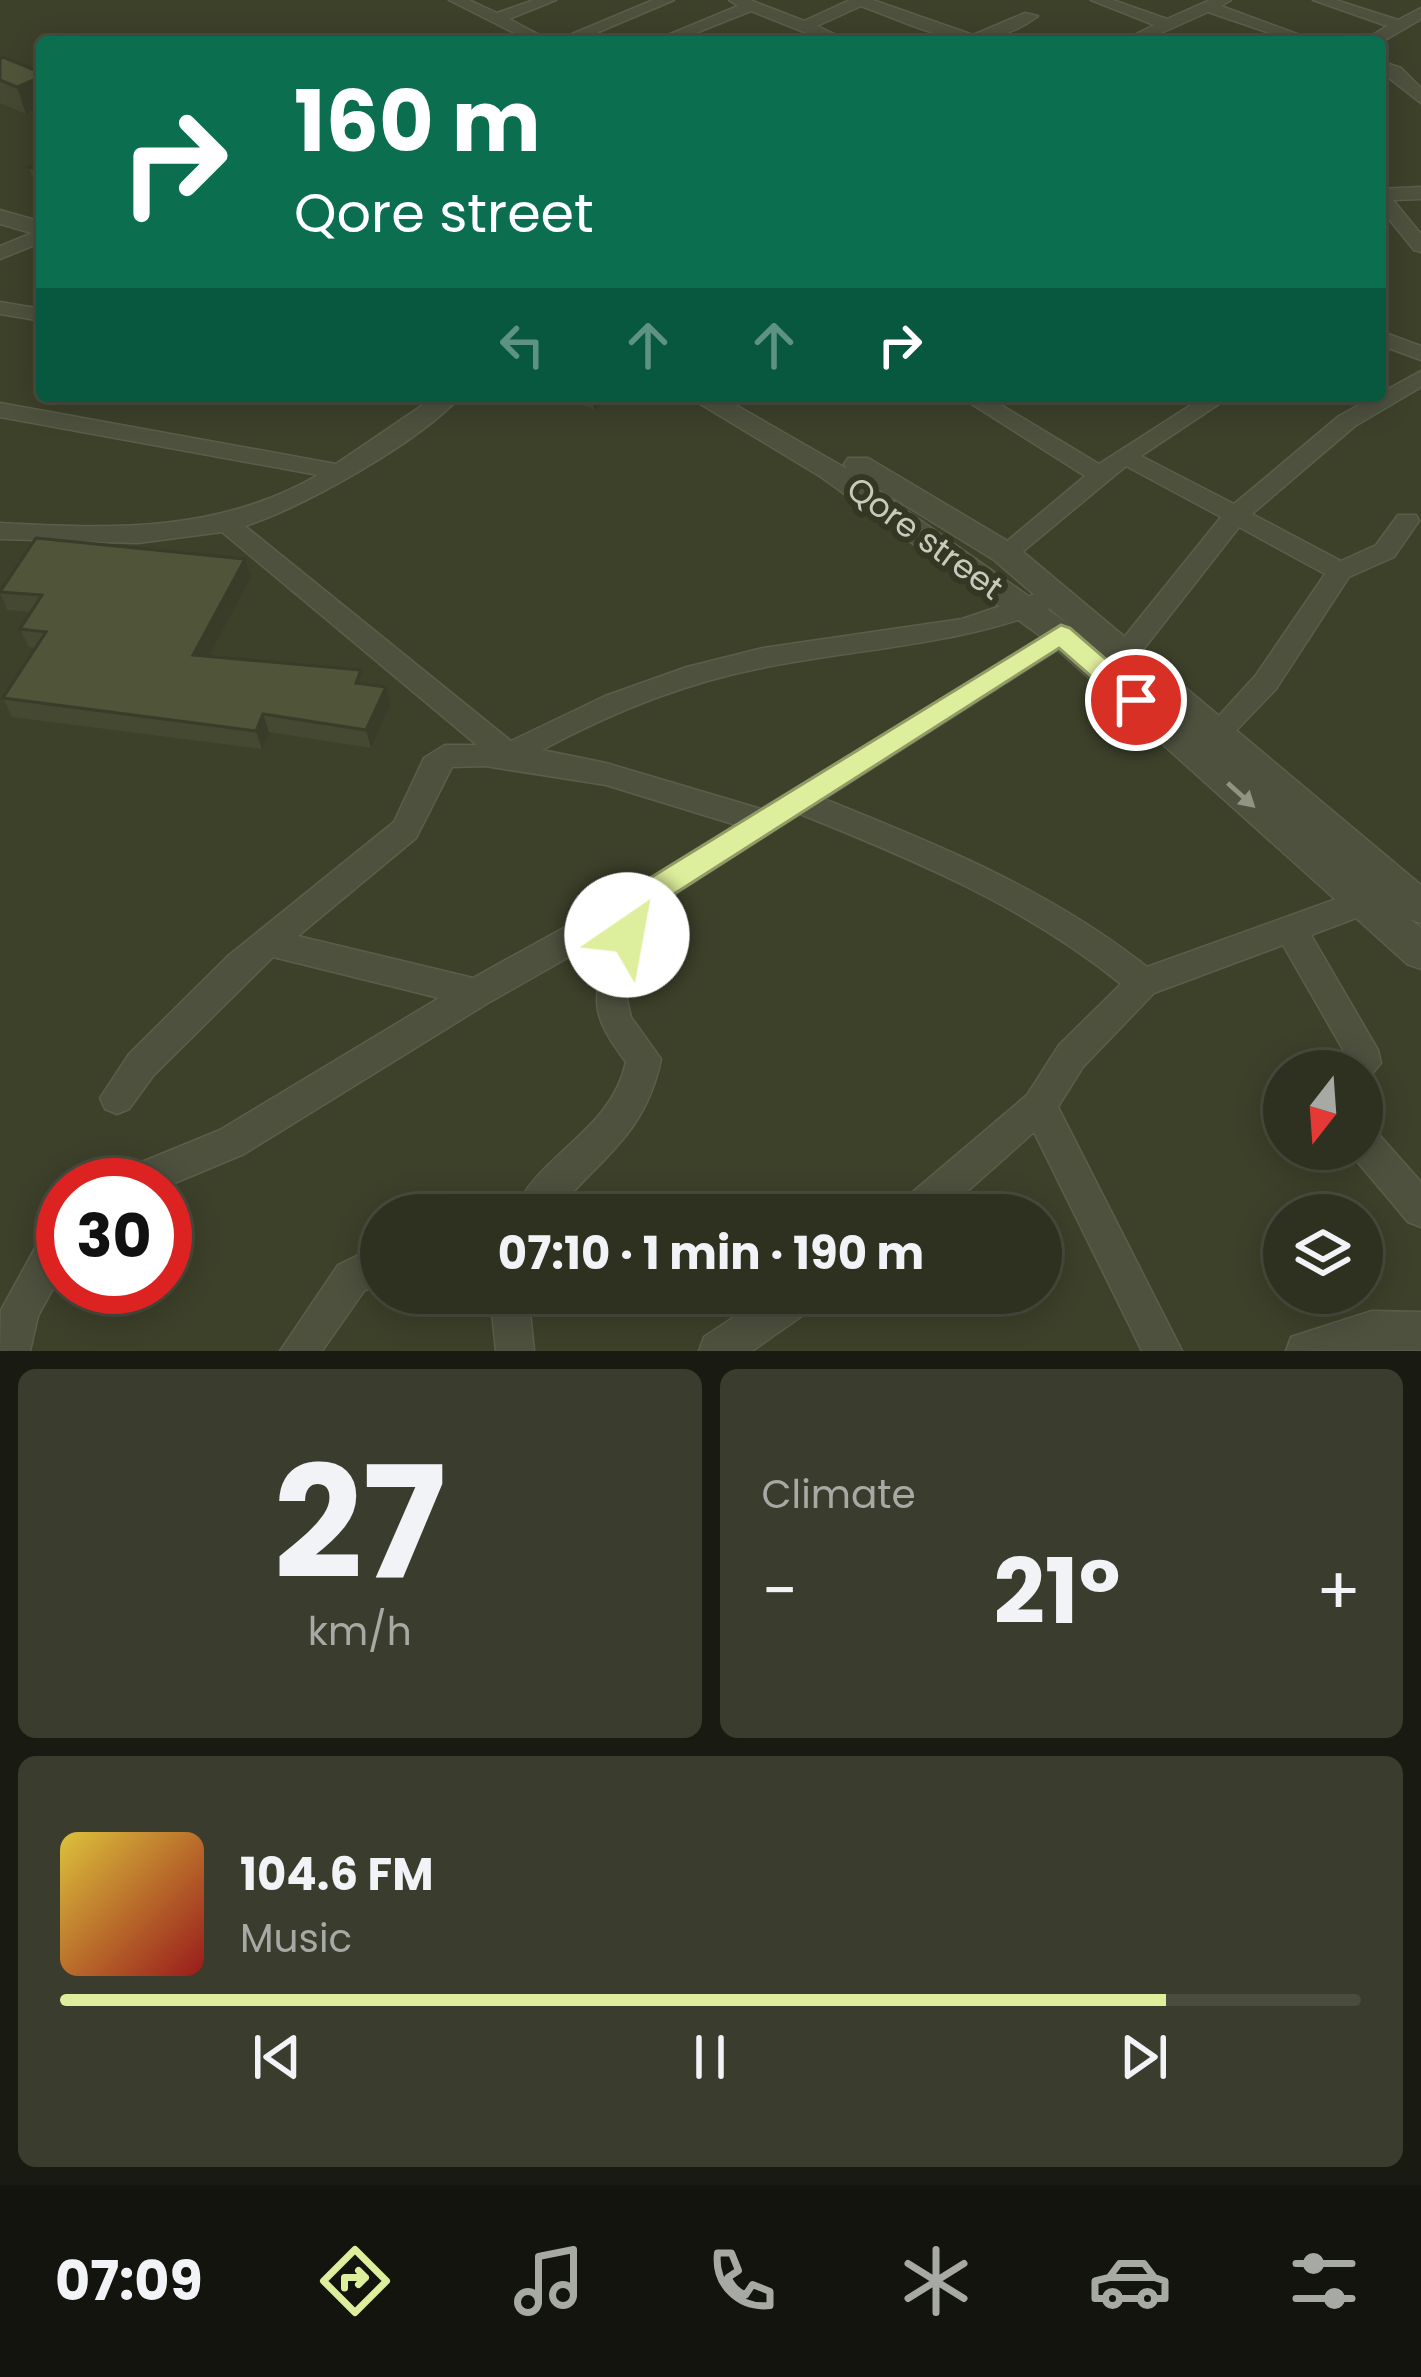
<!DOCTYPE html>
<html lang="en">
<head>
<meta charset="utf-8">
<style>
	:root { --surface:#2e3120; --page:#3a3d2d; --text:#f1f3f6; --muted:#a7a9a5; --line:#494c3e; --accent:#ddef9c }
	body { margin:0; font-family:Poppins,sans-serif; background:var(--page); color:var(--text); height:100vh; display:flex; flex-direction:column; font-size:45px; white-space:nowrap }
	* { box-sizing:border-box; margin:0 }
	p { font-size:39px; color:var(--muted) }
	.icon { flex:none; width:66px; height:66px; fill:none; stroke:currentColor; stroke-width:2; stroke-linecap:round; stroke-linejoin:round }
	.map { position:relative; height:1351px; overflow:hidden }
	.side { display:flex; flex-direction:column; gap:18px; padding:18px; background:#191b12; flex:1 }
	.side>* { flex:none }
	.hud { position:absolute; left:36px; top:36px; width:1350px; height:366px; border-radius:12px; box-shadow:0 6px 30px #0003,0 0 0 3px var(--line); background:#0b6e4f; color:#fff; overflow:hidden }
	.needle { width:78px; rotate:197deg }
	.tools { position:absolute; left:1263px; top:1050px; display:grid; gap:24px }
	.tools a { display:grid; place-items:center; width:120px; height:120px; border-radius:50%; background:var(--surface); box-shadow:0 6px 30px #0003,0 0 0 3px var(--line); font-size:60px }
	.speed { position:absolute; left:36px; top:1158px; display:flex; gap:24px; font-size:60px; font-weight:700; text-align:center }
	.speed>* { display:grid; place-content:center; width:156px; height:156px; border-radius:50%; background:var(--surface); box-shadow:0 6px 30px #0003,0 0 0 3px var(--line); line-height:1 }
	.speed .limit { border:18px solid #d22; background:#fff; color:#111 }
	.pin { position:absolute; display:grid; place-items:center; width:102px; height:102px; color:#fff; margin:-51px; border:6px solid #fff; border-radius:50%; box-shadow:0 3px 12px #0007 }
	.me { position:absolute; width:132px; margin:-66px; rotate:33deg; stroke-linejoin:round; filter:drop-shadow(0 0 9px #0008) }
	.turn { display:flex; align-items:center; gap:42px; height:252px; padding:0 60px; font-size:54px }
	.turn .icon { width:156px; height:156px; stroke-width:2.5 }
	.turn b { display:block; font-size:84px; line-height:102px }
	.lanes { display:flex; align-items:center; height:114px; padding:0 60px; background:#0003; justify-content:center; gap:60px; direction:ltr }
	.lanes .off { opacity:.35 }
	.big { font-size:90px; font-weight:700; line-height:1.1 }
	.side .card { flex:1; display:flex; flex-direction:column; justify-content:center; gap:18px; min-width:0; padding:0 42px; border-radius:18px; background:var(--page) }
	.side .dial { align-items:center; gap:0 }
	.dial b { font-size:156px; line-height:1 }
	.song { display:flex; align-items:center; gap:36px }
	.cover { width:144px; height:144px; border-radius:18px; background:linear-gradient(135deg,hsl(50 70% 55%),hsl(0 70% 35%)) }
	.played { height:12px; border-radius:6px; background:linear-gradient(90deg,var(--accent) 85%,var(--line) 85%) }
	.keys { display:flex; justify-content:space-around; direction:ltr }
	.heat { display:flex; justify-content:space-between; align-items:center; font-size:66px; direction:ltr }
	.side .tiles { flex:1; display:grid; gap:18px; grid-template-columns:1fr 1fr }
	.card:last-child { grid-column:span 2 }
	.trip { position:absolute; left:360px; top:1194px; width:702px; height:120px; border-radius:60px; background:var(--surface); box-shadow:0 6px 30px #0003,0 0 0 3px var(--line); font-weight:700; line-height:120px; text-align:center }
	.dock { display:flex; height:192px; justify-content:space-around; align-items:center; background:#12140d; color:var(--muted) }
	.dock .icon { width:84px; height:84px }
	.dock .selected { color:var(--accent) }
	.dock b { font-size:54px; color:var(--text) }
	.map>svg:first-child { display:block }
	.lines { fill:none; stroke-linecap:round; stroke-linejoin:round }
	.minor-casing { stroke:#5a5e4b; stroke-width:3 }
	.tertiary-casing { stroke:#5a5e4b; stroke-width:3 }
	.minor { fill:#4e513e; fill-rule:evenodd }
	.tertiary { fill:#4e513e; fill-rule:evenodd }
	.wall { fill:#454932 }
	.shaded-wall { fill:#383c29 }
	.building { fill:#50553a; stroke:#383c29; stroke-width:3 }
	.oneway { fill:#919483 }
	.route { fill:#ddef9c; stroke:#909b65; stroke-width:3 }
	.labels { text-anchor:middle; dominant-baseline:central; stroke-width:12; stroke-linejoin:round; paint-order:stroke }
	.street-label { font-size:33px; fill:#c8cbbb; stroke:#333723 }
</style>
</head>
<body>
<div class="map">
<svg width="1421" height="1351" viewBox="0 0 1421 1351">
	<rect width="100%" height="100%" fill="#3d412a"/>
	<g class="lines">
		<defs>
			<g id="minor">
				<polygon points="449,0 469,0 497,13 534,0 556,0 509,19 553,42 532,42"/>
				<polygon points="653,0 674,0 575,42 553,42"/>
				<path d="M729,0H750L804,21L850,0H873L973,35L1025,13L1038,16C976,62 925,29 861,6L817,26L851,42H829L751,11L673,42H651L738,6Z"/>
				<polygon points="1091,0 1113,0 1167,19 1210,0 1231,0 1221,6 1319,42 1296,42 1208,12 1141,42 1120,42 1154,25"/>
				<polygon points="1313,0 1336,0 1398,20 1421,8 1421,19 1380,43 1362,42 1387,26"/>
				<polygon points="1380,61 1401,68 1421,88 1421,103 1380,71"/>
				<polygon points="1421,187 1421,199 1393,200 1421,234 1421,252 1414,250 1380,208 1380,189"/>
				<polygon points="42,229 42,242 0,259 0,246"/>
				<polygon points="0,302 42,309 42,321 0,314"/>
				<polygon points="1380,331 1421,346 1421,360 1380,345"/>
				<polygon points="1421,371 1421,387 1355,426 1252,514 1341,561 1376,545 1398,515 1416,515 1419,521 1394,557 1349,577 1276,689 1229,738 1209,738 1205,731 1256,675 1325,574 1239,527 1135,660 1126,662 1113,653 1117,646 1221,517 1126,466 1014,559 1005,561 993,553 1085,476 959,396 986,396 1099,464 1205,396 1231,396 1141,456 1234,504 1339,416"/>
				<path d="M436,396H461C419,442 306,506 245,526L511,741L605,696L687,667L763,648L962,619L1054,588L1067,597L1063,603C967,645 867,647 766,667C687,682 612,712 542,750L606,763L761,809L1061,626L1074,635L1070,642L824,799C939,845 1050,890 1147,967L1361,890L1372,894L1377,903L1372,912L1311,935L1378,1050L1381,1063L1365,1082L1362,1071H1336L1345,1053L1283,945L1154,993L1083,1067L1058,1107L1182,1351H1142L1034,1132L941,1215H896L901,1202L1027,1095L1059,1045L1121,984C1025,906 914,860 800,814L650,910L627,1000L631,1017L661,1059C645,1137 599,1158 553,1215H512C538,1153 611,1132 626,1062C583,1006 596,995 613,932L488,1003L244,1154L165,1187L110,1185L115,1173L220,1130L439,998L273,957L153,1076L129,1109L117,1114L105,1109L100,1098L129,1054L228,956L394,822L424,758L445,745H477L222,532L138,543L0,539V523C112,529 218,533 318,475L0,417V403L336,464ZM485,766L606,785L736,825L625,894L473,978L298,936L416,838L452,767Z"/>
				<polygon points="1362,1124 1374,1129 1421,1182 1421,1227 1408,1222 1350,1153 1348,1149 1362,1149"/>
				<polygon points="63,1216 63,1270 38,1316 30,1351 0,1351 1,1310 50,1221"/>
				<polygon points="381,1244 381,1283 364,1291 322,1351 280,1351 338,1265"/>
				<polygon points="490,1293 528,1293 534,1351 496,1351"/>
				<polygon points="770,1293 822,1293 816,1306 752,1351 699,1351 704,1337"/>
				<polygon points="1372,1311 1421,1312 1421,1350 1286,1351 1291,1337"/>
			</g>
			<g id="tertiary">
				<polygon points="0,210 42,222 42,236 0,224"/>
				<path d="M687,396H720L847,469L844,464L848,458H868L1016,546L1421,885V923L1410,919L1421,928V969L1407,964L1050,643L821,477ZM856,475L994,560L1068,624Z"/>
			</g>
		</defs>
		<use href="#minor" class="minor-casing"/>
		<use href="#tertiary" class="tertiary-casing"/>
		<use href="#minor" class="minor"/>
		<use href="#tertiary" class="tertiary"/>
	</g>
	<g class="wall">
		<polygon points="0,59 42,73 42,106 26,114 0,103"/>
		<polygon points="42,159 42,186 35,184 29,167"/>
		<polygon points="563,396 613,396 594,410"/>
		<polygon points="245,559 251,577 209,656 386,687 390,705 371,748 269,732 262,749 12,717 3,698 36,648 29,647 20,629 31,612 7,610 0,592"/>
	</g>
	<g class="shaded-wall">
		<polygon points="42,76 42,106 26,114 17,87"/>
		<polygon points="593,396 613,396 594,410"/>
		<polygon points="245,559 251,577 200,673 193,655"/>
		<polygon points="386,687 390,705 371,748 366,730"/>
		<polygon points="263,714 269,732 262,749 256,731"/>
	</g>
	<g class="building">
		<polygon points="3,57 42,73 42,76 17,87 0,80 0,59"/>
		<polygon points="42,159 42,170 29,167"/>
		<polygon points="36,538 245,559 193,655 361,670 356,683 386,687 366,730 263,714 256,731 3,698 46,632 20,629 42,595 0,592"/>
	</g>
	<defs><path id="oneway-solid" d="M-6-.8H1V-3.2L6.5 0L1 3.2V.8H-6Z" transform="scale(3)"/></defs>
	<use class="oneway" href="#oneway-solid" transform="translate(1241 795) rotate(42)"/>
	<polygon class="route" points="1061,625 1070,628 1145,693 1149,700 1145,707 1126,707 1059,648 649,910 639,945 627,949 616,945 611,935 624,894"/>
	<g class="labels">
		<g class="street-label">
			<text transform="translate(925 538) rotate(36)">Qore street</text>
		</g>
	</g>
</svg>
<div class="tools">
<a><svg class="needle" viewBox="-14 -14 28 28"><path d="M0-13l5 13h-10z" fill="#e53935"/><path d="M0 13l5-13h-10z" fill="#a7a9a5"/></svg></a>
<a><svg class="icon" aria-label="layers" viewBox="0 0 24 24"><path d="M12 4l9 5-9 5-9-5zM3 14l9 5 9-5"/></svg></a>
</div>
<div class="speed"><div class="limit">30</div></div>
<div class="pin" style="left:1136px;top:700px;background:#d93025"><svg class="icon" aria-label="arrive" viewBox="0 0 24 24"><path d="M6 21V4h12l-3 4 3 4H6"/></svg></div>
<svg class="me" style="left:627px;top:935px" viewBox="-20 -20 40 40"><circle r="19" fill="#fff"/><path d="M0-13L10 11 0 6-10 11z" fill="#ddef9c"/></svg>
<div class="trip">07:10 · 1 min · 190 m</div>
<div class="hud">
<div class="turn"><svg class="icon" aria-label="right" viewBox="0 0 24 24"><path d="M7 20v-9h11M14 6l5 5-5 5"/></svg><div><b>160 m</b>Qore street</div></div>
<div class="lanes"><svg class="icon off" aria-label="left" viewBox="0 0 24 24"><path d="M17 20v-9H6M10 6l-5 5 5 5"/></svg><svg class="icon off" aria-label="ahead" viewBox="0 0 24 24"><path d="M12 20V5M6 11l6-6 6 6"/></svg><svg class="icon off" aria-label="ahead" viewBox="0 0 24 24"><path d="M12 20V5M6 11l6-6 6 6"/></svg><svg class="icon" aria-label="right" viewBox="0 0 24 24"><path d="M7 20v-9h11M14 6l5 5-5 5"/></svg></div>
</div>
</div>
<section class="side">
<div class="tiles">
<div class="card dial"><b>27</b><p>km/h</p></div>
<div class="card"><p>Climate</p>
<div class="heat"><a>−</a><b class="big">21°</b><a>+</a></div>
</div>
<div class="card">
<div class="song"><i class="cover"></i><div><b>104.6 FM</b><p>Music</p></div></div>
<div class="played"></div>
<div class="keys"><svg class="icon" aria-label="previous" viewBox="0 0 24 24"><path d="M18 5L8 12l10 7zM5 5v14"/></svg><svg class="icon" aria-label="pause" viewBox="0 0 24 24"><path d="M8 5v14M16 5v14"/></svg><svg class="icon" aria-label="next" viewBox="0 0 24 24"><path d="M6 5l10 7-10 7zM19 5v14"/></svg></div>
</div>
</div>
</section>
<nav class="dock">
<b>07:09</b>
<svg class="icon selected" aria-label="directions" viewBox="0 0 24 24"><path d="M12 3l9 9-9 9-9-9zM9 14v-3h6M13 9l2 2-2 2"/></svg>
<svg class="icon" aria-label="music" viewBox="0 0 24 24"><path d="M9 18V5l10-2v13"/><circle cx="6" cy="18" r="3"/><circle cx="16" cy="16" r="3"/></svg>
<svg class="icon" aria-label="phone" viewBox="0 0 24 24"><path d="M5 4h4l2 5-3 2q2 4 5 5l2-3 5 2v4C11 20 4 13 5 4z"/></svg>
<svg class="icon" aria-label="climate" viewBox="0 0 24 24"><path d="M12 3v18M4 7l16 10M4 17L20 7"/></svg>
<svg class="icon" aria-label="car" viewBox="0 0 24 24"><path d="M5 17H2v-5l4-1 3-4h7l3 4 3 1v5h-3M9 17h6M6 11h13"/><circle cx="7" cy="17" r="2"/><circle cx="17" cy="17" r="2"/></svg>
<svg class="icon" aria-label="filters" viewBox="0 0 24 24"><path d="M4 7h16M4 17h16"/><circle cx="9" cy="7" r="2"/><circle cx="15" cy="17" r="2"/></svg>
</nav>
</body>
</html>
